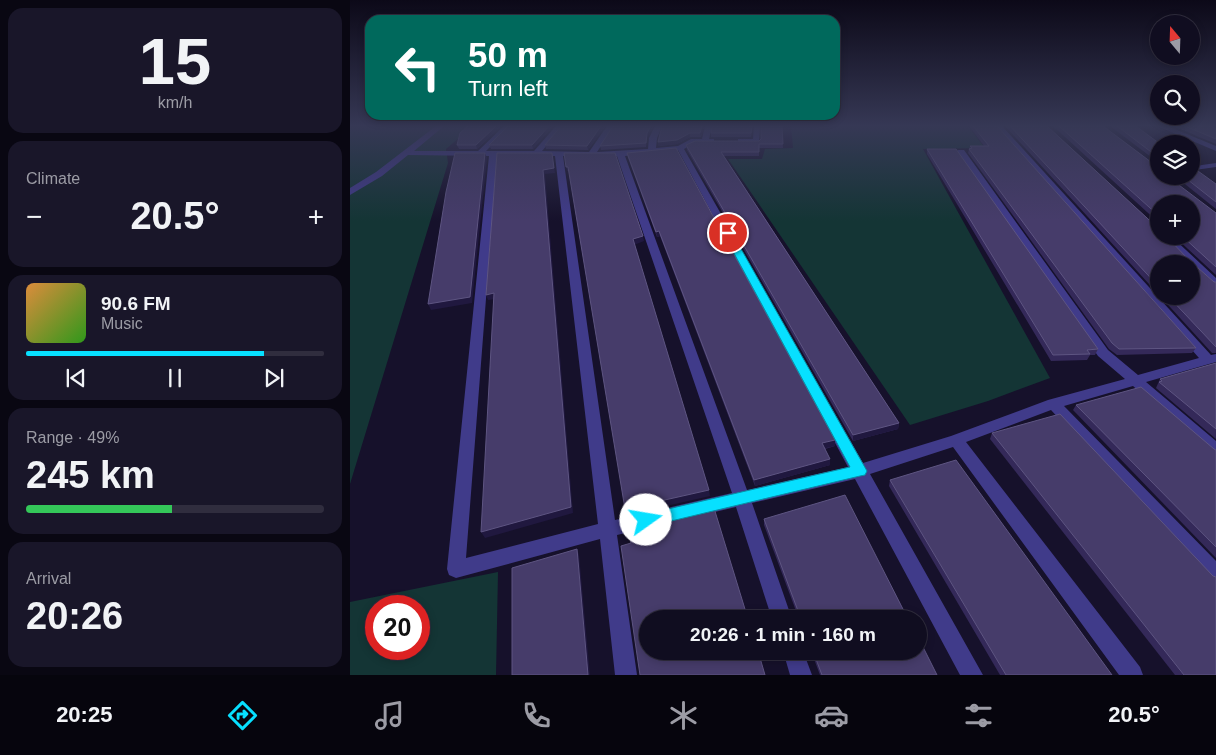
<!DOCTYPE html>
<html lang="en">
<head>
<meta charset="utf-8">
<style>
	:root { --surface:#100d20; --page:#191629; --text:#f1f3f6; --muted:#9c9ca5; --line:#302d3e; --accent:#07e0ff }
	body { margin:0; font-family:Helvetica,sans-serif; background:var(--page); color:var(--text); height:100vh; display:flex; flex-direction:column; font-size:19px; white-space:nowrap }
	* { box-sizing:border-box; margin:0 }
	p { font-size:16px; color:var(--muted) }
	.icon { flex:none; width:28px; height:28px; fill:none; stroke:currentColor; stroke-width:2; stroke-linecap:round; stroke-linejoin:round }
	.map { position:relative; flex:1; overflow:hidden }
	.drawer { display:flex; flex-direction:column; gap:8px; padding:8px; background:#090712; width:350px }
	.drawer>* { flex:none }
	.guide { position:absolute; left:15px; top:15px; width:475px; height:105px; border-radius:15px; box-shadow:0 2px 8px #0003,0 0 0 1px var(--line); background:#00695c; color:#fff; overflow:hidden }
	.needle { width:32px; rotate:341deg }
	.controls { position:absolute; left:800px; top:15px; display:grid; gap:10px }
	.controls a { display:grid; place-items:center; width:50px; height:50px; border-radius:50%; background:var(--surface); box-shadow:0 2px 8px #0003,0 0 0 1px var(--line); font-size:25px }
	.speed { position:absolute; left:15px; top:595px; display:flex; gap:10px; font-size:25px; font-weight:700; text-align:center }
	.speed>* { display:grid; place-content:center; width:65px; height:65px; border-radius:50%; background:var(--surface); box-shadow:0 2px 8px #0003,0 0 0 1px var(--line); line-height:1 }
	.speed .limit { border:8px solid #d22; background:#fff; color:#111 }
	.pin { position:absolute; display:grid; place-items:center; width:42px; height:42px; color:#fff; margin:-21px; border:2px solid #fff; border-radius:50%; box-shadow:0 1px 5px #0007 }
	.me { position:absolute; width:55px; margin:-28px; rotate:77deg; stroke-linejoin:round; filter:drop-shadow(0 0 4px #0008) }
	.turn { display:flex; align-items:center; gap:18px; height:105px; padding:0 20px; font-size:22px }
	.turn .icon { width:65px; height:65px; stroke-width:2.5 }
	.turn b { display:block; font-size:35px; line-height:42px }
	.big { font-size:38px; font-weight:800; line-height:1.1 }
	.drawer .tile { flex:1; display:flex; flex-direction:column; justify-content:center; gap:8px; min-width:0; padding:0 18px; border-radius:15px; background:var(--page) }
	.drawer .dial { align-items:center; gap:0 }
	.dial b { font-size:65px; line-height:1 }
	.song { display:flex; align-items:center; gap:15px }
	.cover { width:60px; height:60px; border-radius:8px; background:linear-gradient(135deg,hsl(30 70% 55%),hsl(110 70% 35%)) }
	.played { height:5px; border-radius:2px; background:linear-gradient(90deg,var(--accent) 80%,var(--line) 80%) }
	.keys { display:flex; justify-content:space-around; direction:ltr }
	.heat { display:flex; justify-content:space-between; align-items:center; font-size:28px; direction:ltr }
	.charge { height:8px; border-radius:4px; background:linear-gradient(90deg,#34c759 49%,var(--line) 0) }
	.trip { position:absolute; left:289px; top:610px; width:288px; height:50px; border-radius:25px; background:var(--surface); box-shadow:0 2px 8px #0003,0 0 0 1px var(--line); font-weight:800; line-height:50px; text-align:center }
	.tabs { display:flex; height:80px; justify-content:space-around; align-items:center; background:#06050d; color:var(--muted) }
	.tabs .icon { width:35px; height:35px }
	.tabs .selected { color:var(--accent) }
	.tabs b { font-size:22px; color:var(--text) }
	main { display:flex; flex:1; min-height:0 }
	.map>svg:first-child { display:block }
	.green { fill:#143535; fill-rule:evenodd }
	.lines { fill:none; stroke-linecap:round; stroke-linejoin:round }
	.minor { fill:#403b8a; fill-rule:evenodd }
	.wall { fill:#342959 }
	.shaded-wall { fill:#20183f }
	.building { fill:#463c6a; stroke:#5e5582 }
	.route { fill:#07e0ff; stroke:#0592a6 }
</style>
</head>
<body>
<main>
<section class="drawer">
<div class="tile dial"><b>15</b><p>km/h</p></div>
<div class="tile"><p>Climate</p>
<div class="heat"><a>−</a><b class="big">20.5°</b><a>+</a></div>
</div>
<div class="tile">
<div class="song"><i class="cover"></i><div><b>90.6 FM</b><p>Music</p></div></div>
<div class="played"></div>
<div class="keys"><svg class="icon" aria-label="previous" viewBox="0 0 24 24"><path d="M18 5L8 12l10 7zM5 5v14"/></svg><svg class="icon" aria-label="pause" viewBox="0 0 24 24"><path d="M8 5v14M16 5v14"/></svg><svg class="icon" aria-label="next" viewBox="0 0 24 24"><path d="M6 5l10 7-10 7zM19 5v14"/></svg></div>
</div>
<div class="tile"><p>Range · 49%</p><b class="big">245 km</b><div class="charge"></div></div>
<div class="tile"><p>Arrival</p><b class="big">20:26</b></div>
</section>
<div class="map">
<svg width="866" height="675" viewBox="0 0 866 675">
	<rect width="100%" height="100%" fill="#16112b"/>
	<g class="green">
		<polygon points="0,126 123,126 96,149 98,163 0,484"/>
		<polygon points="441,126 618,126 635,148 573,149 700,378 638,401 560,425 378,159 412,159 415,149 443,148"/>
		<path d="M148,572L146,675H0V602ZM26,606H69V649H26Z"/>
	</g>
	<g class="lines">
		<g class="minor">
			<path d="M86,126H94L64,151H128L154,126H161L136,151H184L206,126H213L192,151L239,152L257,126H264L247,152L298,149L299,138L305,126H312L307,138L306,148L328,146L341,139H352L355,126H362L359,139H364V143H345L334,149L513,463L601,436L698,400L775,379L748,356L607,152L608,150H614L758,350L788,375L849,358L645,126H652L861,355L866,354V362L796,382L866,441V456L861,454L783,386L714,406L866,561V583L859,580L701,410L616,442L790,667L793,675H769L603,447L520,474L633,675H610L505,479L402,503L442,619H422L386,507L267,535L287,675H265L250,539L106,578L99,575L97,569L139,156L58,155L32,176L0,195V188L26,172ZM328,150L498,467L397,490L275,156ZM147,156H205L248,524L116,558ZM213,156H267L382,493L265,520Z"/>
			<polygon points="404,126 410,126 409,143 388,143 388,139 403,139"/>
			<polygon points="807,126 817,126 866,146 866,151"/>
			<polygon points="866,163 866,167 845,170 841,168 845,166"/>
			<polygon points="810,236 821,236 866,278 866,287 862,286 841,266 841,264 838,264"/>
			<polygon points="433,651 453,651 462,675 440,675"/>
		</g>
	</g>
	<g class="wall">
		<polygon points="118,126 151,126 127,149 109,149 107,145"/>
		<polygon points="203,126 183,149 141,149 139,145"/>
		<polygon points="211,126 255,126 238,150 196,149 195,145"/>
		<polygon points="354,126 351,137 340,137 327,144 308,146"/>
		<polygon points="403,126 401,137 361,137 361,133"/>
		<polygon points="432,126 433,148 409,148 409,156 374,156 549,423 548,429 503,441 337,150 336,145 409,141"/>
		<polygon points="619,126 647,126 846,348 842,353 767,355 759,349 618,153 620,146 634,146"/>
		<polygon points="655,126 697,126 839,260 864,282 866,282 866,353 862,353 810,296 841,296 809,264 809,295"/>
		<polygon points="703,126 753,126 809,176 866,213 866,275 824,236 841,236 809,204 809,223"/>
		<polygon points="760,126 786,126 809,144 809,163"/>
		<polygon points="823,126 861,126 866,129 866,144"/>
		<polygon points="297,137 296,147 251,150 250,146"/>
		<polygon points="577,149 748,349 745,355 740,355 737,360 701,361 577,154"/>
		<polygon points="277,153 485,440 485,446 475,449 480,465 405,486 310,236 307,237 278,158"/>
		<polygon points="825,176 841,176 866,184 866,209"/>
		<polygon points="866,363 866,439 806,388 810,379"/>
		<polygon points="726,405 866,450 866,558 723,410"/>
		<polygon points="642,433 863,576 866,675 825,675 640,439"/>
		<polygon points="540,480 762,675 650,675 539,486"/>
		<polygon points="414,519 558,619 449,619 414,525"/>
		<polygon points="461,651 568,651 587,675 470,675"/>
	</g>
	<g class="shaded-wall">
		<polygon points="146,126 151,126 127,149 126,145"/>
		<polygon points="199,126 203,126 183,149 182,145"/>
		<polygon points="251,126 255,126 238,150 237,146"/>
		<polygon points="301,126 304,126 297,137 296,147 296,143 297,133"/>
		<polygon points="352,126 354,126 351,137 350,133"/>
		<polygon points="340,133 340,137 327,144 308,146 308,142"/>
		<polygon points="135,153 137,158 122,303 81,310 78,304"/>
		<polygon points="202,153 205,173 195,174 223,513 135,538 131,532 193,170"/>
		<polygon points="216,167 218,167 220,171 217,171"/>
		<polygon points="309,231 310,236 307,237 306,232"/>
		<polygon points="293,236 294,241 284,245 283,239"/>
		<polygon points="144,293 146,299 138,300 136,295"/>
		<polygon points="549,423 548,429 503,441 503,435"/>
		<polygon points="485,440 485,446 472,449 472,443"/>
		<polygon points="480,459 480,465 405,486 404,480"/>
		<polygon points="359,490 360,496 277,515 275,509"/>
		<polygon points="227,549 229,555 240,675 238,675"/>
	</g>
	<g class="building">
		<polygon points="118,126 146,126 126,145 107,145 110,133"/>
		<polygon points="158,126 199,126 182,145 139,145"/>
		<polygon points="211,126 251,126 237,146 195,145"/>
		<polygon points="263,126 301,126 297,133 296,143 250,146"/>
		<polygon points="312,126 352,126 350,133 340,133 327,140 308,142"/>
		<polygon points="362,126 402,126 401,133 361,133"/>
		<polygon points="411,126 432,126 433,144 409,144 409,152 371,152 549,423 503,435 336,145 345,141 409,141 411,139"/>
		<polygon points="623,126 647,126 846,348 769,349 762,343 619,149 622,148 620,146 639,146"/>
		<polygon points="660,126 697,126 809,229 809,236 816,236 839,260 864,282 866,282 866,347 818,296 841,296 841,264 809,264 809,287"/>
		<polygon points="709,126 753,126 809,168 809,176 817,176 866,213 866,267 832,236 841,236 841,204 809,204 809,216"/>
		<polygon points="767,126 786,126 810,144 809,144 809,158"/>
		<polygon points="835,126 861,126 866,129 866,139"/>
		<polygon points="326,148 485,440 472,443 480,459 404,480 309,231 306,232 277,153"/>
		<polygon points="577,149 606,149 748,349 737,350 740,354 703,355"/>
		<polygon points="105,153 135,153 120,297 78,304 96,192"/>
		<polygon points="147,153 202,153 204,168 193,170 221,507 131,532 144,293 136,295"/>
		<polygon points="214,153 265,153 293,236 283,239 359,490 275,509 218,167 216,167"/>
		<polygon points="841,166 866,184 866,202 833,176 841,176"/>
		<polygon points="866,363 866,429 809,382 812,381 810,379"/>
		<polygon points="791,387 864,449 866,450 866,547 726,405"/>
		<polygon points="710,414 863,576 866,577 866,675 834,675 642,433"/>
		<polygon points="606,460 762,675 656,675 540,480"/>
		<polygon points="495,495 558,619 451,619 414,519"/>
		<polygon points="364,508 398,619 298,619 298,651 408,651 415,675 290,675 271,546 281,543 278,528"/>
		<polygon points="227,549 238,675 162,675 162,568"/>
		<polygon points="568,637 587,675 472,675 463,651 568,651"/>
	</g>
	<linearGradient id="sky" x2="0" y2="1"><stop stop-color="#0c0918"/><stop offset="0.57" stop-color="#363855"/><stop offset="1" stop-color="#363855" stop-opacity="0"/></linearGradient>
	<rect width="866" height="221" fill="url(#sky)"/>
	<polygon class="route" points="378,230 382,233 517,471 515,475 510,476 296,527 291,525 289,520 291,516 296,514 500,467 373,233"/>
</svg>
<div class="controls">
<a><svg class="needle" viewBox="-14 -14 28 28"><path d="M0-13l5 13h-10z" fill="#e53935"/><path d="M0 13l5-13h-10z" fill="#9c9ca5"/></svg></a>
<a><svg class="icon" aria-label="search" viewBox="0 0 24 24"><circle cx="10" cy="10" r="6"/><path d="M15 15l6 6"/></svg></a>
<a><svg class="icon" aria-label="layers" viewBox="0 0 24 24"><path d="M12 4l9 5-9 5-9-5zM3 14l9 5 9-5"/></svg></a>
<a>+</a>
<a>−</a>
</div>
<div class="speed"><div class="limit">20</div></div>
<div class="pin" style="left:378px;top:233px;background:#d93025"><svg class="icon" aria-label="arrive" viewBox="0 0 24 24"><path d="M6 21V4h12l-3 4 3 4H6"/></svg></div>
<svg class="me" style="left:296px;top:520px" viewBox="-20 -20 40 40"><circle r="19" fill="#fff"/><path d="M0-13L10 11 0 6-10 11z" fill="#07e0ff"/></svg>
<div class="trip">20:26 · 1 min · 160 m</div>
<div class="guide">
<div class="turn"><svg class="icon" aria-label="left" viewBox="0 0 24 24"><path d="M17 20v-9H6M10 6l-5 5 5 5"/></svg><div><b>50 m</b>Turn left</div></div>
</div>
</div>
</main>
<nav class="tabs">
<b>20:25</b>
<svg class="icon selected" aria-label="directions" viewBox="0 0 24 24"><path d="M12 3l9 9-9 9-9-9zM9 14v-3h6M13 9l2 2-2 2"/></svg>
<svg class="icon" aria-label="music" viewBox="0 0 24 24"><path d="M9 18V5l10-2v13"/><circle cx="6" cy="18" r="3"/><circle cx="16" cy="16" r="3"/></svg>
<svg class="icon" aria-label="phone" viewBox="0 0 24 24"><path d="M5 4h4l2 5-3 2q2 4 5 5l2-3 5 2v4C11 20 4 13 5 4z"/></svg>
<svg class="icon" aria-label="climate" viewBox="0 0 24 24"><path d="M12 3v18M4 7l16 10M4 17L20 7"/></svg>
<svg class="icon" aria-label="car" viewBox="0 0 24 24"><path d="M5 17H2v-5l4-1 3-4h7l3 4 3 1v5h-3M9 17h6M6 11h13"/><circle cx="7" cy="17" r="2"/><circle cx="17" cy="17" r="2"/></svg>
<svg class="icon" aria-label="filters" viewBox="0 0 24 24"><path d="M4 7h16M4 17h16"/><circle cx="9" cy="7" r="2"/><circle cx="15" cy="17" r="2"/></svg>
<b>20.5°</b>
</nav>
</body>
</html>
